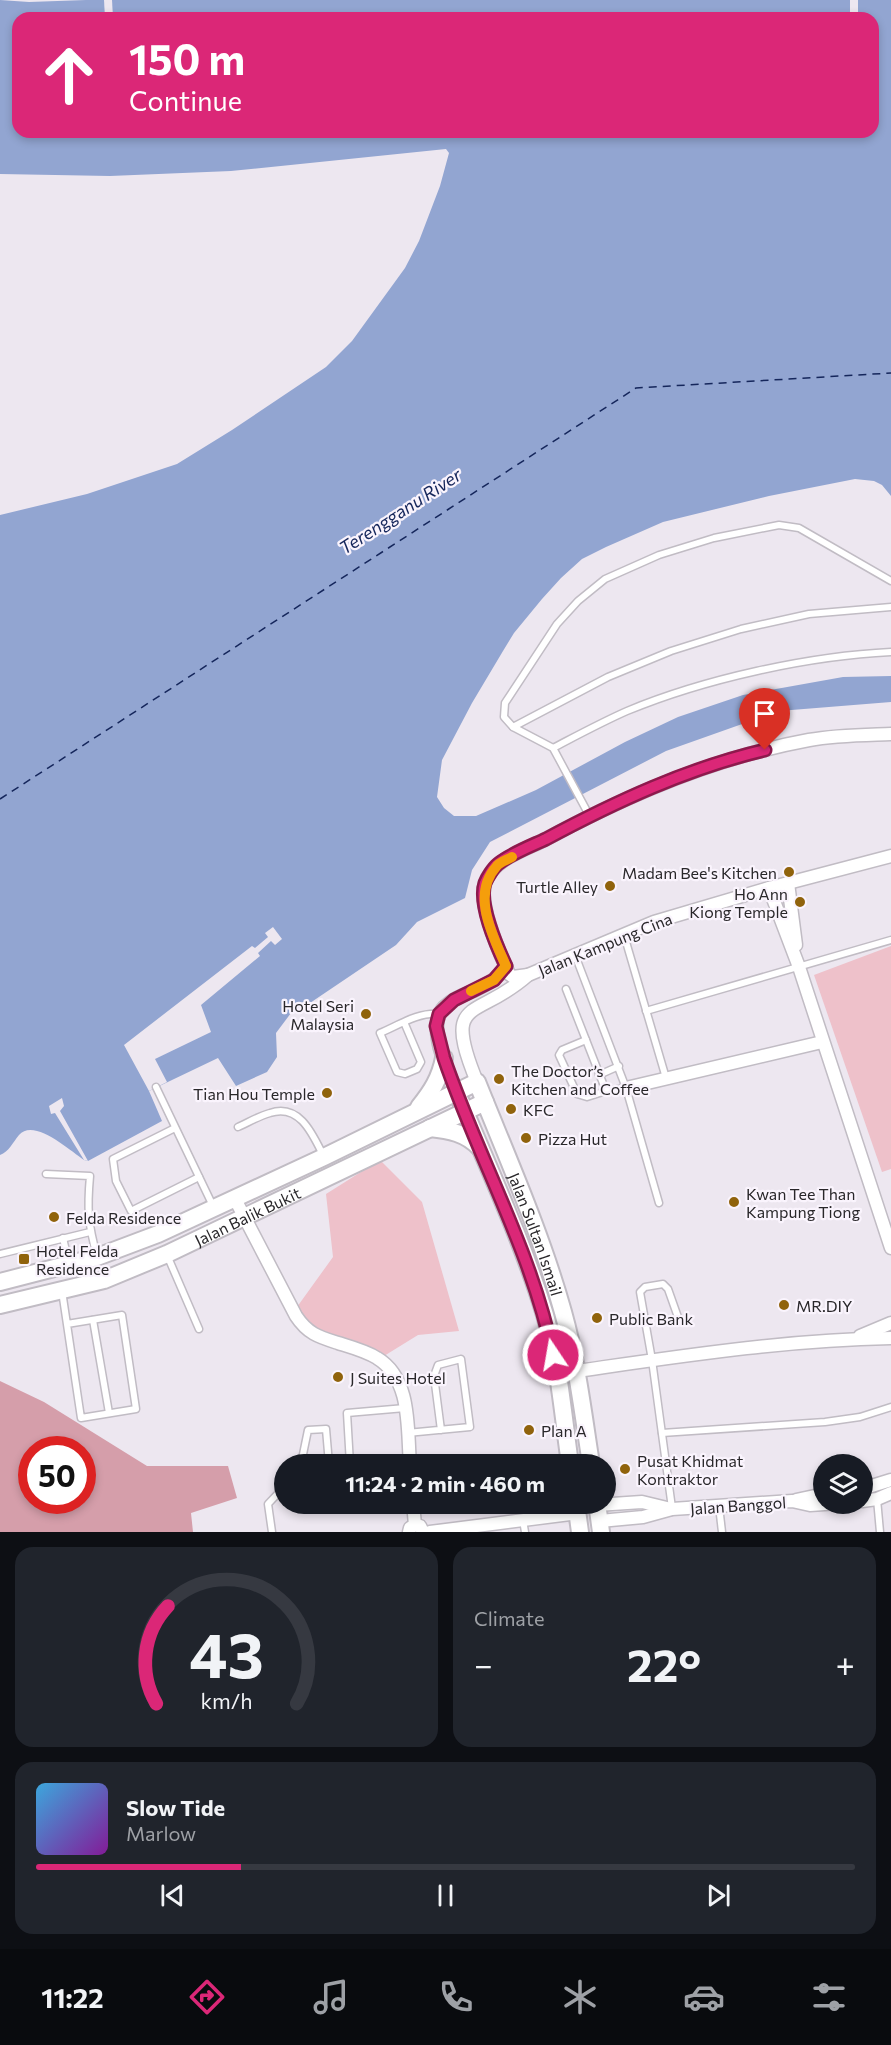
<!DOCTYPE html>
<html lang="en">
<head>
<meta charset="utf-8">
<style>
	:root { --surface:#171b24; --page:#20242c; --text:#f1f3f6; --muted:#9ea1a6; --line:#363941; --accent:#db2777 }
	body { margin:0; font-family:Commissioner,sans-serif; background:var(--page); color:var(--text); height:100vh; display:flex; flex-direction:column; font-size:22px; white-space:nowrap }
	* { box-sizing:border-box; margin:0 }
	p { font-size:20px; color:var(--muted) }
	.icon { flex:none; width:33px; height:33px; fill:none; stroke:currentColor; stroke-width:2; stroke-linecap:round; stroke-linejoin:round }
	.map { position:relative; height:1532px; overflow:hidden }
	.side { display:flex; flex-direction:column; gap:15px; padding:15px; background:#0d0f14; flex:1 }
	.side>* { flex:none }
	.hud { position:absolute; left:12px; top:12px; width:867px; height:126px; border-radius:18px; box-shadow:0 3px 9px #0003; background:#db2777; color:#fff; overflow:hidden }
	.buttons { position:absolute; left:813px; top:1454px; display:grid; gap:12px }
	.buttons a { display:grid; place-items:center; width:60px; height:60px; border-radius:50%; background:var(--surface); box-shadow:0 3px 9px #0003; font-size:30px }
	.speed { position:absolute; left:18px; top:1436px; display:flex; gap:12px; font-size:30px; font-weight:700; text-align:center }
	.speed>* { display:grid; place-content:center; width:78px; height:78px; border-radius:50%; background:var(--surface); box-shadow:0 3px 9px #0003; line-height:1 }
	.speed .limit { border:9px solid #d22; background:#fff; color:#111 }
	.pin { position:absolute; display:grid; place-items:center; width:51px; height:51px; color:#fff; margin:-62px -26px; border-radius:50% 50% 50% 0; rotate:-45deg; box-shadow:0 0 6px #0007 }
	.pin .icon { rotate:45deg }
	.me { position:absolute; width:66px; margin:-33px; rotate:348deg; stroke-linejoin:round; filter:drop-shadow(0 0 4px #0008) }
	.turn { display:flex; align-items:center; gap:21px; height:126px; padding:0 18px; font-size:27px }
	.turn .icon { width:78px; height:78px; stroke-width:2.5 }
	.turn b { display:block; font-size:42px; line-height:51px }
	.big { font-size:45px; font-weight:700; line-height:1.1 }
	.side .widget { flex:1; display:flex; flex-direction:column; justify-content:center; gap:9px; min-width:0; padding:0 21px; border-radius:18px; background:var(--page) }
	.side .dial { align-items:center; gap:0 }
	.dial svg { height:156px; overflow:visible; fill:none; stroke:var(--line); stroke-width:7; stroke-linecap:round; text-anchor:middle }
	.dial text { fill:var(--text); stroke:none }
	.song { display:flex; align-items:center; gap:18px }
	.cover { width:72px; height:72px; border-radius:9px; background:linear-gradient(135deg,hsl(200 70% 55%),hsl(290 70% 35%)) }
	.played { height:6px; border-radius:3px; background:linear-gradient(90deg,var(--accent) 25%,var(--line) 25%) }
	.keys { display:flex; justify-content:space-around; direction:ltr }
	.heat { display:flex; justify-content:space-between; align-items:center; font-size:33px; direction:ltr }
	.side .tiles { flex:1; display:grid; gap:15px; grid-template-columns:1fr 1fr }
	.widget:last-child { grid-column:span 2 }
	.trip { position:absolute; left:274px; top:1454px; width:342px; height:60px; border-radius:30px; background:var(--surface); box-shadow:0 3px 9px #0003; font-weight:700; line-height:60px; text-align:center }
	.tab-bar { display:flex; height:96px; justify-content:space-around; align-items:center; background:#090b0e; color:var(--muted) }
	.tab-bar .icon { width:42px; height:42px }
	.tab-bar .on { color:var(--accent) }
	.tab-bar b { font-size:27px; color:var(--text) }
	.map>svg:first-child { display:block }
	.green { fill:#eec1ca }
	.forest { fill:#d59eaa; fill-rule:evenodd }
	.water { fill:#92a5d1; fill-rule:evenodd }
	.pier { fill:#ede7f0 }
	.lines { fill:none; stroke-linecap:round; stroke-linejoin:round }
	.ferry { stroke:#15265b; stroke-width:1.5; stroke-dasharray:8 6; stroke-linecap:butt }
	.lane-casing { stroke:#c1bcc4; stroke-width:9 }
	.street-casing { stroke:#c1bcc4; stroke-width:15 }
	.secondary-casing { stroke:#c1bcc4; stroke-width:20 }
	.lane { stroke:#fff; stroke-width:6 }
	.street { stroke:#fff; stroke-width:12 }
	.secondary { stroke:#fff; stroke-width:16 }
	.route-casing { stroke:#8e194d; stroke-width:15 }
	.route { stroke:#db2777; stroke-width:10 }
	.slow { stroke:#f59e0b; stroke-width:10 }
	.poi-dot { fill:#90630c; stroke:#faf4fd; stroke-width:2 }
	.labels { text-anchor:middle; dominant-baseline:central; stroke-width:4.5; stroke-linejoin:round; paint-order:stroke }
	.poi-label { font-size:16px; fill:#29272a; stroke:#faf4fd; text-anchor:start }
	.street-label { font-size:16px; fill:#29272a; stroke:#faf4fd }
	.water-label { font-size:18px; font-style:italic; fill:#15265b; stroke:#faf4fd }
</style>
</head>
<body>
<div class="map">
<svg width="891" height="1532" viewBox="0 0 891 1532">
	<rect width="100%" height="100%" fill="#ede7f0"/>
	<g class="green">
		<polygon points="891,946 891,1169 882,1172 814,975"/>
		<polygon points="380,1160 422,1202 459,1331 418,1335 384,1356 312,1329 297,1307 333,1257 326,1194"/>
	</g>
	<path class="forest" d="M0,1381L44,1402L147,1466H228L237,1498L191,1513L193,1532H0ZM32,1449H82V1500H32Z"/>
	<path class="water" d="M0,0L29,2L86,0H891V496L882,485L874,481L855,479L769,496L663,522L606,547L582,559L561,578L542,599L514,633L503,651L472,703L442,760L437,797L444,808L454,816H476L536,790L625,742L678,717L743,695L843,677L891,676V702L779,711L666,751L490,842L472,870L465,898L417,922L396,945L310,1003L307,1002L291,1013L276,1033L277,1057L267,1072L236,1086L218,1058L149,1091L162,1121L88,1161L84,1160C69,1150 34,1118 19,1135C13,1142 9,1152 0,1155V515L87,494L177,464L232,430L326,367L352,341L405,268L419,241L440,186L449,153L446,149L231,171L110,176L0,174ZM18,18H873V132H18Z"/>
	<g class="pier">
		<polygon points="104,0 112,0 113,18 105,18"/>
		<rect x="850" y="0" width="8" height="18"/>
		<polygon points="273,927 282,939 275,945 271,941 258,953 260,956 201,1005 211,1032 155,1059 167,1082 149,1091 124,1045 252,946 255,948 268,937 265,933"/>
		<polygon points="62,1098 64,1106 60,1111 88,1161 84,1160 55,1113 51,1114 49,1106"/>
	</g>
	<g class="lines">
		<polyline class="ferry" points="0,799 636,388 891,373"/>
		<defs>
			<g id="lane">
				<polyline points="513,727 504,717 505,703 557,624 578,601 605,579 659,555 714,538 779,525 799,528 891,581"/>
				<path d="M553,748C578,735 602,722 627,711C704,679 808,656 891,652"/>
				<polyline points="589,815 553,748 513,727 608,677 671,651 741,629 809,614 891,607"/>
				<polyline points="624,935 666,1078"/>
				<polyline points="575,955 626,1088 659,1203"/>
				<polyline points="566,989 606,1091 626,1088"/>
				<polyline points="646,1011 891,940"/>
				<path d="M404,1022L421,1062L417,1069L405,1074L397,1072L380,1033C399,1025 418,1012 439,1014"/>
				<polyline points="586,1040 562,1050 559,1055 577,1094 587,1097 606,1091"/>
				<polyline points="599,1075 619,1066"/>
				<polyline points="156,1087 213,1206"/>
				<path d="M238,1127C249,1122 259,1116 270,1113C300,1103 313,1135 324,1157"/>
				<polyline points="175,1128 113,1159 116,1181 131,1211 199,1177"/>
				<path d="M46,1174L90,1176C87,1209 88,1224 97,1256"/>
				<polyline points="63,1238 69,1264"/>
				<polyline points="0,1254 90,1232"/>
				<polyline points="167,1255 199,1329"/>
				<polyline points="62,1291 81,1418 136,1409 122,1315 67,1324"/>
				<polyline points="93,1320 109,1413"/>
				<polyline points="407,1433 470,1427 461,1359 438,1365 434,1376 441,1430"/>
				<polyline points="662,1433 825,1422 860,1417 891,1407"/>
				<polyline points="301,1464 308,1430 326,1429 329,1464"/>
				<polyline points="350,1464 347,1413 405,1408"/>
				<polyline points="877,1499 880,1532"/>
				<polyline points="719,1506 722,1532"/>
				<polyline points="672,1508 652,1360 640,1292 645,1287 663,1284 668,1289 679,1320"/>
				<polyline points="523,1520 525,1532"/>
				<polyline points="272,1532 268,1504 285,1486"/>
			</g>
			<g id="street">
				<polyline points="788,883 796,945"/>
				<polyline points="769,888 799,967 891,1248"/>
				<path d="M528,975L513,977L509,974C500,954 478,905 485,883C493,859 525,850 546,839C629,794 716,757 809,740C836,735 864,735 891,734"/>
				<path d="M477,1082C441,994 477,1021 528,975L654,922L769,888L891,856"/>
				<polyline points="626,1088 822,1042"/>
				<path d="M457,1091C447,1070 426,1027 444,1007C452,999 463,995 473,991C487,984 497,980 506,966"/>
				<path d="M235,1199L296,1316C308,1334 319,1337 338,1343C351,1347 366,1351 377,1358C412,1379 407,1429 410,1464"/>
				<polyline points="860,1336 891,1323"/>
				<path d="M577,1371C682,1356 785,1340 891,1338"/>
				<polyline points="862,1489 891,1480"/>
				<polyline points="796,1500 824,1494"/>
				<polyline points="862,1501 877,1499 891,1493"/>
				<polyline points="413,1503 415,1525"/>
				<polyline points="597,1505 642,1502 671,1509"/>
				<polyline points="600,1521 643,1517 672,1509 792,1501 810,1505 839,1503"/>
				<polyline points="409,1532 410,1528 415,1525 420,1526 423,1532"/>
				<polyline points="430,1532 578,1513"/>
			</g>
			<g id="secondary">
				<path d="M461,1102C490,1172 523,1242 545,1315C559,1363 563,1415 570,1464"/>
				<path d="M419,1107C432,1091 440,1078 444,1058"/>
				<path d="M430,1128C449,1130 466,1133 480,1148"/>
				<path id="s1" d="M0,1282L97,1257L158,1234L324,1157L477,1082C507,1157 541,1233 563,1312C577,1362 583,1413 591,1464"/>
				<path id="s2" d="M0,1305L104,1280L167,1254L485,1102"/>
				<polyline points="576,1503 580,1532"/>
				<polyline points="597,1503 601,1532"/>
			</g>
		</defs>
		<use href="#lane" class="lane-casing"/>
		<use href="#street" class="street-casing"/>
		<use href="#secondary" class="secondary-casing"/>
		<use href="#lane" class="lane"/>
		<use href="#street" class="street"/>
		<use href="#secondary" class="secondary"/>
	</g>
	<g class="lines">
		<defs>
			<path id="route" d="M553,1355C532,1251 478,1158 444,1058L436,1026L439,1014L454,1000L494,980L506,966C497,947 478,903 485,883C487,878 493,868 498,864C510,854 531,846 546,839C615,802 688,768 765,750"/>
		</defs>
		<use href="#route" class="route-casing"/>
		<use href="#route" class="route"/>
		<path class="slow" d="M471,991L494,980L506,966C493,936 471,895 496,867C499,862 507,860 512,857"/>
	</g>
	<g class="poi-dot">
		<circle cx="789" cy="872" r="6"/>
		<circle cx="610" cy="886" r="6"/>
		<circle cx="800" cy="902" r="6"/>
		<circle cx="366" cy="1014" r="6"/>
		<circle cx="499" cy="1079" r="6"/>
		<circle cx="327" cy="1093" r="6"/>
		<circle cx="511" cy="1109" r="6"/>
		<circle cx="526" cy="1138" r="6"/>
		<circle cx="734" cy="1202" r="6"/>
		<circle cx="54" cy="1217" r="6"/>
		<rect x="18" y="1253" width="12" height="12" rx="3"/>
		<circle cx="784" cy="1305" r="6"/>
		<circle cx="597" cy="1318" r="6"/>
		<circle cx="338" cy="1377" r="6"/>
		<circle cx="529" cy="1430" r="6"/>
		<circle cx="625" cy="1469" r="6"/>
	</g>
	<g class="labels">
		<g class="poi-label">
			<text x="777" y="872" text-anchor="end">Madam Bee's Kitchen</text>
			<text x="598" y="886" text-anchor="end">Turtle Alley</text>
			<text x="788" y="893" text-anchor="end">Ho Ann<tspan x="788" dy="18">Kiong Temple</tspan></text>
			<text x="354" y="1005" text-anchor="end">Hotel Seri<tspan x="354" dy="18">Malaysia</tspan></text>
			<text x="511" y="1070">The Doctor’s<tspan x="511" dy="18">Kitchen and Coffee</tspan></text>
			<text x="315" y="1093" text-anchor="end">Tian Hou Temple</text>
			<text x="523" y="1109">KFC</text>
			<text x="538" y="1138">Pizza Hut</text>
			<text x="746" y="1193">Kwan Tee Than<tspan x="746" dy="18">Kampung Tiong</tspan></text>
			<text x="66" y="1217">Felda Residence</text>
			<text x="36" y="1250">Hotel Felda<tspan x="36" dy="18">Residence</tspan></text>
			<text x="796" y="1305">MR.DIY</text>
			<text x="609" y="1318">Public Bank</text>
			<text x="350" y="1377">J Suites Hotel</text>
			<text x="541" y="1430">Plan A</text>
			<text x="637" y="1460">Pusat Khidmat<tspan x="637" dy="18">Kontraktor</tspan></text>
		</g>
		<g class="street-label">
			<text transform="translate(605 944) rotate(-22)">Jalan Kampung Cina</text>
			<text stroke="none"><textPath href="#s2" startOffset="264">Jalan Balik Bukit</textPath></text>
			<text stroke="none"><textPath href="#s1" startOffset="682">Jalan Sultan Ismail</textPath></text>
			<text transform="translate(738 1505) rotate(-4)">Jalan Banggol</text>
		</g>
		<g class="water-label">
			<text transform="translate(400 511) rotate(-33)">Terengganu River</text>
		</g>
	</g>
</svg>
<div class="buttons">
<a><svg class="icon" aria-label="layers" viewBox="0 0 24 24"><path d="M12 4l9 5-9 5-9-5zM3 14l9 5 9-5"/></svg></a>
</div>
<div class="speed"><div class="limit">50</div></div>
<div class="pin" style="left:765px;top:750px;background:#d93025"><svg class="icon" aria-label="arrive" viewBox="0 0 24 24"><path d="M6 21V4h12l-3 4 3 4H6"/></svg></div>
<svg class="me" style="left:553px;top:1355px" viewBox="-20 -20 40 40"><circle r="17" fill="#db2777" stroke="#fff" stroke-width="3"/><path d="M0-11L8 9 0 5-8 9z" fill="#fff"/></svg>
<div class="trip">11:24 · 2 min · 460 m</div>
<div class="hud">
<div class="turn"><svg class="icon" aria-label="ahead" viewBox="0 0 24 24"><path d="M12 20V5M6 11l6-6 6 6"/></svg><div><b>150 m</b>Continue</div></div>
</div>
</div>
<section class="side">
<div class="tiles">
<div class="widget dial"><svg viewBox="0 0 100 80">
<path d="M14 69A42 42 0 1 1 86 69"/>
<path d="M14 69A42 42 0 0 1 20 19" stroke="#db2777"/>
<text x="50" y="56" font-size="32" font-weight="700">43</text>
<text x="50" y="72" font-size="11">km/h</text>
</svg></div>
<div class="widget"><p>Climate</p>
<div class="heat"><a>−</a><b class="big">22°</b><a>+</a></div>
</div>
<div class="widget">
<div class="song"><i class="cover"></i><div><b>Slow Tide</b><p>Marlow</p></div></div>
<div class="played"></div>
<div class="keys"><svg class="icon" aria-label="previous" viewBox="0 0 24 24"><path d="M18 5L8 12l10 7zM5 5v14"/></svg><svg class="icon" aria-label="pause" viewBox="0 0 24 24"><path d="M8 5v14M16 5v14"/></svg><svg class="icon" aria-label="next" viewBox="0 0 24 24"><path d="M6 5l10 7-10 7zM19 5v14"/></svg></div>
</div>
</div>
</section>
<nav class="tab-bar">
<b>11:22</b>
<svg class="icon on" aria-label="directions" viewBox="0 0 24 24"><path d="M12 3l9 9-9 9-9-9zM9 14v-3h6M13 9l2 2-2 2"/></svg>
<svg class="icon" aria-label="music" viewBox="0 0 24 24"><path d="M9 18V5l10-2v13"/><circle cx="6" cy="18" r="3"/><circle cx="16" cy="16" r="3"/></svg>
<svg class="icon" aria-label="phone" viewBox="0 0 24 24"><path d="M5 4h4l2 5-3 2q2 4 5 5l2-3 5 2v4C11 20 4 13 5 4z"/></svg>
<svg class="icon" aria-label="climate" viewBox="0 0 24 24"><path d="M12 3v18M4 7l16 10M4 17L20 7"/></svg>
<svg class="icon" aria-label="car" viewBox="0 0 24 24"><path d="M5 17H2v-5l4-1 3-4h7l3 4 3 1v5h-3M9 17h6M6 11h13"/><circle cx="7" cy="17" r="2"/><circle cx="17" cy="17" r="2"/></svg>
<svg class="icon" aria-label="filters" viewBox="0 0 24 24"><path d="M4 7h16M4 17h16"/><circle cx="9" cy="7" r="2"/><circle cx="15" cy="17" r="2"/></svg>
</nav>
</body>
</html>
